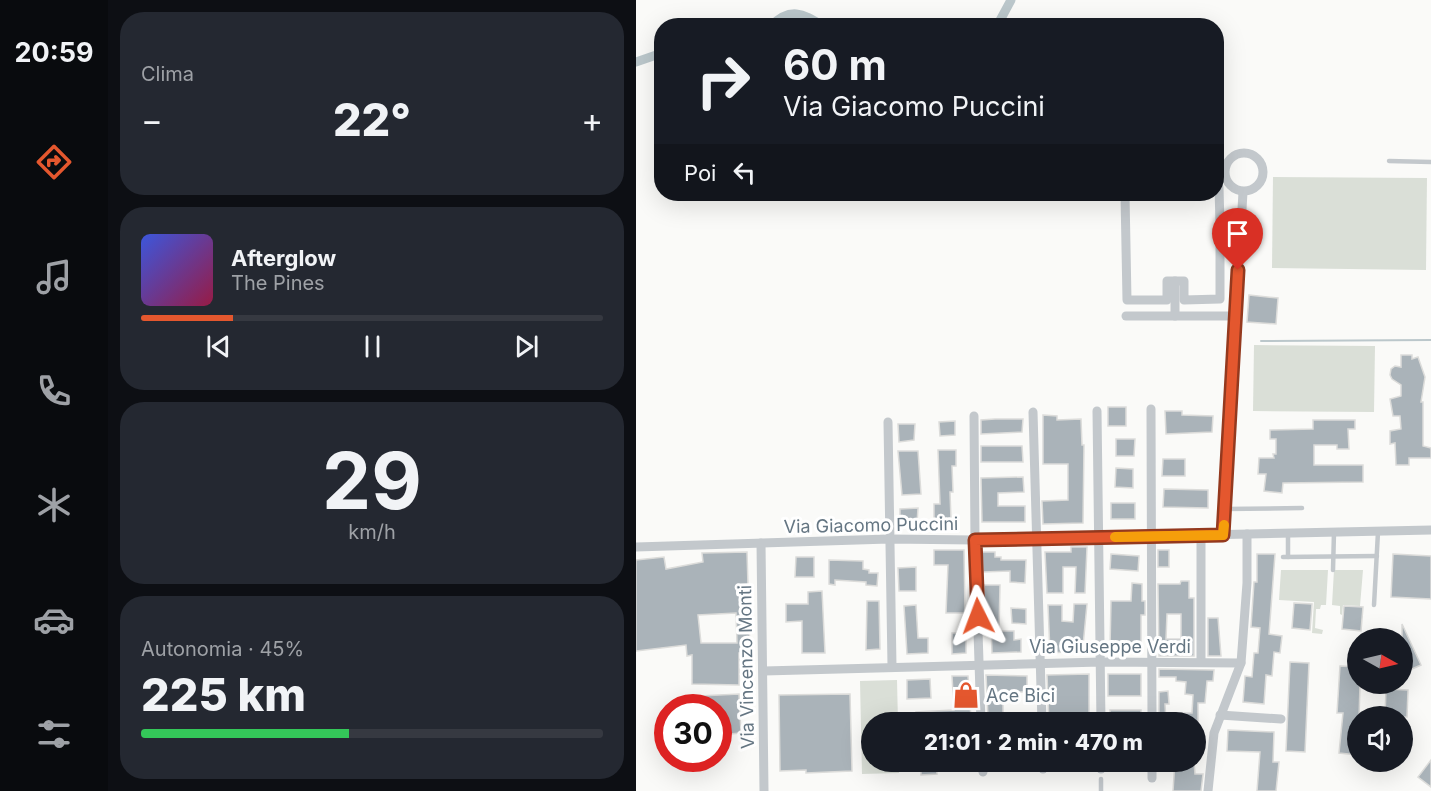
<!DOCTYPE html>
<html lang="it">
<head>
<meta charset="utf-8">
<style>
	:root { --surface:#171b24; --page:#242831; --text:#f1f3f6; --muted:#9ea1a6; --line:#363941; --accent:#e4572e }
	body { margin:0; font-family:Inter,sans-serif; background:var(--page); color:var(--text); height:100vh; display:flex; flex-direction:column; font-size:22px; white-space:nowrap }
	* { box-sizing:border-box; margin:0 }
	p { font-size:20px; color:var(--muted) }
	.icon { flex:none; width:33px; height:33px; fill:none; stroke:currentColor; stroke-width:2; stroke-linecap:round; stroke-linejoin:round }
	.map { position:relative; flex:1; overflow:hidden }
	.details { display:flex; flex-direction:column; gap:12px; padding:12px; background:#0d0f14; width:528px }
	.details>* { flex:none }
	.banner { position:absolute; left:18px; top:18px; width:570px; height:183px; border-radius:24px; box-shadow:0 6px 24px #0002; background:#171b24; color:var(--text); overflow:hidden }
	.needle { width:39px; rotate:98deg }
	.controls { position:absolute; left:711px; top:628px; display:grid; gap:12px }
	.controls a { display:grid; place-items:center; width:66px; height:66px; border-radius:50%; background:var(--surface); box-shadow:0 6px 24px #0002; font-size:30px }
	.speed { position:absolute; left:18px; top:694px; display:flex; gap:12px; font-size:30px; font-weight:700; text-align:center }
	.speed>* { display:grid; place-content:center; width:78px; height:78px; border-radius:50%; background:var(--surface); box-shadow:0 6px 24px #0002; line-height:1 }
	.speed .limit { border:9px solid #d22; background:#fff; color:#111 }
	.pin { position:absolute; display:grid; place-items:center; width:51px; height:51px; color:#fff; margin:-62px -26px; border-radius:50% 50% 50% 0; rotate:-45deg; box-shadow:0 0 6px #0007 }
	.pin .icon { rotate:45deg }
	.me { position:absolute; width:66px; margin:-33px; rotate:357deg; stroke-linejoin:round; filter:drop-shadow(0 0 4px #0008) }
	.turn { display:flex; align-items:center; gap:21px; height:126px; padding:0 30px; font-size:27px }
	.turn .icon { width:78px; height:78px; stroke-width:2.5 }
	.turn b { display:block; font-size:42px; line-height:51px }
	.then { display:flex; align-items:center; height:57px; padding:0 30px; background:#0003; gap:12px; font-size:22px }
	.big { font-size:45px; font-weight:800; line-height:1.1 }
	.details .tile { flex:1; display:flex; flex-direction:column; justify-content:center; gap:9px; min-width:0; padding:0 21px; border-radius:24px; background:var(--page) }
	.details .dial { align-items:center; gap:0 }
	.dial b { font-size:78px; line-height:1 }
	.song { display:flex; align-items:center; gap:18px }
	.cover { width:72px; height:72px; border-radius:9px; background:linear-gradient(135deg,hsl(230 70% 55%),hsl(340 70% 35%)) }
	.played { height:6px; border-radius:3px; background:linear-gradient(90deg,var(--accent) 20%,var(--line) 20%) }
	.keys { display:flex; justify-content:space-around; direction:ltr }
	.heat { display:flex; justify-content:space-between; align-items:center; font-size:33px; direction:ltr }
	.charge { height:9px; border-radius:4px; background:linear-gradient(90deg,#34c759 45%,var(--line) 0) }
	.trip { position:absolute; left:225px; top:712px; width:345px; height:60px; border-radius:30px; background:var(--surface); box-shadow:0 6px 24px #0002; font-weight:800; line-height:60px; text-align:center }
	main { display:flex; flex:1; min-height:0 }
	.dock { display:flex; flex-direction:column; width:108px; justify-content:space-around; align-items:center; background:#090b0e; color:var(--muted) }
	.dock .icon { width:42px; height:42px }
	.dock .active { color:var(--accent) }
	.dock b { font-size:27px; color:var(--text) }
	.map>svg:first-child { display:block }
	.green { fill:#dadfd7 }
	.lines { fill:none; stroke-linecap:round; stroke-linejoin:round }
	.stream { stroke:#bbc7cb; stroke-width:2 }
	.canal { stroke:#bbc7cb; stroke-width:9 }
	.building { fill:#aab3b9; stroke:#dcdcda; stroke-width:1.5; fill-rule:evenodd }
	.service { stroke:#c3c8cc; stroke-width:4.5 }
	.minor { stroke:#c3c8cc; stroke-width:9 }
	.route-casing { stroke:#94391e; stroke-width:15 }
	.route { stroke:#e4572e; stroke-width:10 }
	.slow { stroke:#f59e0b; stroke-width:10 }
	.labels { text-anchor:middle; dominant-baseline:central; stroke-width:6; stroke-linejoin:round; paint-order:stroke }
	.street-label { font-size:18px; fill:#657683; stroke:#fff }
	.poi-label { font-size:18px; fill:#657683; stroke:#fff; text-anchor:start }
</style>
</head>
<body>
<main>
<nav class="dock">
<b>20:59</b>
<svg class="icon active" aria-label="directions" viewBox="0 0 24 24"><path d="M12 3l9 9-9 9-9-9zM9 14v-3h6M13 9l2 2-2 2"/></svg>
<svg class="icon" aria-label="music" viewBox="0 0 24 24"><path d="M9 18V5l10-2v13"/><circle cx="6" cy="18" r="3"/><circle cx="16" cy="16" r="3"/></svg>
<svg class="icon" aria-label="phone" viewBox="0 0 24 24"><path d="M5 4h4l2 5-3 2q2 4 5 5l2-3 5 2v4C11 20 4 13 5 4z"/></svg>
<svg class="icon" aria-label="climate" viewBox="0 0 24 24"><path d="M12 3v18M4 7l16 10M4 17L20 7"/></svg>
<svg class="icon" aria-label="car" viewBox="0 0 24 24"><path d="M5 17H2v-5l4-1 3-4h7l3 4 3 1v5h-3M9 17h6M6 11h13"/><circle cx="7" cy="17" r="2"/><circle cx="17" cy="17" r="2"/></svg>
<svg class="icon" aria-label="filters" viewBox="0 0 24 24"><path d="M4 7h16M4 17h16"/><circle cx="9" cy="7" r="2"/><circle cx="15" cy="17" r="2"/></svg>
</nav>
<section class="details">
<div class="tile"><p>Clima</p>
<div class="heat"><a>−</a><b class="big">22°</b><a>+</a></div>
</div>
<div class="tile">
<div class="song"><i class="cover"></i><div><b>Afterglow</b><p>The Pines</p></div></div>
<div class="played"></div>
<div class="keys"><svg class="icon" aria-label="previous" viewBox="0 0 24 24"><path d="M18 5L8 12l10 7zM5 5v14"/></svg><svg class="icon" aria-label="pause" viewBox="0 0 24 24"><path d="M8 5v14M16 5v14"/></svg><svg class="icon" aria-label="next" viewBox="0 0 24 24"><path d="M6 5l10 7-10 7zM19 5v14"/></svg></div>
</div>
<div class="tile dial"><b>29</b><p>km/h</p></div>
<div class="tile"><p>Autonomia · 45%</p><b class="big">225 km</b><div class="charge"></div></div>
</section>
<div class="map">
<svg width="795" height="791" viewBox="0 0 795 791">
	<rect width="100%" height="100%" fill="#fafaf8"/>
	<g class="green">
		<polygon points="637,177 791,178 790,270 636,268"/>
		<polygon points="618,345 739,346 738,412 617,411"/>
		<polygon points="645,570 692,570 690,605 685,605 684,609 680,609 679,628 687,630 686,634 676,633 678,602 643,600"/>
		<polygon points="698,570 727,570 724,606 707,605 706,615 704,614 704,606 696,605"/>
		<polygon points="261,680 262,723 236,723 236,762 262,762 263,773 226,774 224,681"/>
	</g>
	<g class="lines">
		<polyline class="stream" points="625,341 795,340"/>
		<g class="canal">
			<path d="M135,26C155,6 167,14 187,26"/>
			<polyline points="361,26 375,0"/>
			<polyline points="0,62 26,53"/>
		</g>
	</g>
	<g class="building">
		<polygon points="613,295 642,298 640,324 611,322"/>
		<polygon points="765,355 776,355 776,359 782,357 789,377 785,402 787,402 787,446 795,448 795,458 773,458 773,465 760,465 759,443 754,444 754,431 765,429 764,416 757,416 754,399 765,396 765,385 756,379 754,375 755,369 759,366 765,367"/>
		<rect x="472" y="407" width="18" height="19"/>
		<polygon points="529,411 546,411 546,415 577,416 576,432 530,434"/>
		<polygon points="407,415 421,416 421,420 445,419 446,445 448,445 447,523 407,524 406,501 432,500 432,464 407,464"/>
		<polygon points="359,419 387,419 386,432 345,434 345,420"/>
		<polygon points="677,420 719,420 719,429 712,429 713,449 701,449 701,445 678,445 678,465 727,465 727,482 647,483 646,493 628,491 630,474 622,474 623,458 638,458 637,454 640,454 640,439 634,439 634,430 677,429"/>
		<polygon points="319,421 319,435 304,436 303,422"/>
		<polygon points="262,424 279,424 278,440 263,442"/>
		<polygon points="480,439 499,439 498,456 480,456"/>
		<polygon points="345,446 386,446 387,462 345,462"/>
		<polygon points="302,450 320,450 320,466 316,466 317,492 314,492 315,520 298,521 298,504 304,504"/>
		<polygon points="262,451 282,451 285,494 266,495"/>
		<polygon points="527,459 549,459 549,476 526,476"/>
		<polygon points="480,468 497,469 497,488 479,487"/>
		<polygon points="387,477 388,492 362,493 362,506 389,506 389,522 346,522 345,478"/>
		<polygon points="528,489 572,490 572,508 527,507"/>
		<rect x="475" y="503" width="24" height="16"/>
		<polygon points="282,508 281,524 264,525 264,509"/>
		<polygon points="435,547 451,547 449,593 439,593 440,567 427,567 427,593 411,593 409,552 435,552"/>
		<polygon points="298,550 328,550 329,613 310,613 312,565 298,565"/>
		<rect x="522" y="550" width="11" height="17"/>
		<path d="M111,552L114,653H103V685L56,684V655L51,656L50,645L0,651V560L28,557L30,569L67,562L66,553ZM100,613L101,643H65L62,615Z"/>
		<polygon points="346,552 359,552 359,557 365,557 365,560 390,560 389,583 374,582 374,571 347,572"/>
		<polygon points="475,554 503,556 502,571 474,569"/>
		<polygon points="621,554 639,554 633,634 646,636 644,653 638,652 636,676 630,675 628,704 607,702 609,676 616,677 618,653 622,653 624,628 615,627 618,582 621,582"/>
		<polygon points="757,554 795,556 795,599 755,597"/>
		<polygon points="160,557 178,557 178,577 159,577"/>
		<polygon points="193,560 227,561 227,569 233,570 233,573 242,573 241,586 230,585 230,582 199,580 199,585 193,584"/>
		<polygon points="280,567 280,591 263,591 262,568"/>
		<path d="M545,581H553V598H558V656H523L522,584H544ZM531,614H545V639H530Z"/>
		<polygon points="496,583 506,584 506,601 509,601 509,615 505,615 505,650 474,648 475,601 495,601"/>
		<polygon points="348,585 364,585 363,631 378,631 378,640 385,639 385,652 356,653 355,624 348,623"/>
		<polygon points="186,591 189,653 166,653 166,621 150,622 150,604 172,604 172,592"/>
		<polygon points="231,601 243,601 244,649 230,650"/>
		<polygon points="658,603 676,604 674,630 656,628"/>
		<polygon points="438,604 451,604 447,646 429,646 429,652 414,653 412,605 426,605 426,621 437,622"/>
		<polygon points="280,605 282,638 292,638 292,653 271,654 268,606"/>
		<polygon points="708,606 727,607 725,631 706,629"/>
		<polygon points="375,608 390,609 390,624 376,623"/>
		<polygon points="572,618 582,618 585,656 572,656"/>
		<polygon points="766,624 785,665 769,672 766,666"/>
		<polygon points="316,633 330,633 330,653 316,654"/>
		<polygon points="654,662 673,663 669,752 650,751"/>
		<polygon points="704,666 722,667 722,684 724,684 722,755 703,753 707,713 701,713"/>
		<polygon points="523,669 578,670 577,681 571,681 569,703 562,703 562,723 544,723 544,713 556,713 557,695 549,694 550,682 540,681 540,677 523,677"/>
		<polygon points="453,674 453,714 428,715 429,723 413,723 411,675"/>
		<rect x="472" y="674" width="33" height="22"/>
		<polygon points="350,675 391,676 391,692 367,692 367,717 352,717"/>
		<polygon points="316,676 332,676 335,718 319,718 319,723 281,723 280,712 318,710"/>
		<polygon points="294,679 295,698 271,699 271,680"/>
		<polygon points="750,689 772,690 771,717 749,717"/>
		<polygon points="532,691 533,704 529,704 530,723 523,723 523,692"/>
		<polygon points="103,694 105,733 82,735 82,708 64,708 64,696"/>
		<polygon points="214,694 216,771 170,773 170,770 144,771 143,695"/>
		<rect x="474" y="710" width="31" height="13"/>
		<polygon points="592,730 638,732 637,762 643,762 640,791 621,791 624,752 591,751"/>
		<polygon points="795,760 795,787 782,777"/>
		<polygon points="285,762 300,762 301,774 285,775"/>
		<polygon points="539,762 558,762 559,774 567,774 565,791 537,791"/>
	</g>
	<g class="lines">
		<g class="service">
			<polyline points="753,161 795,162"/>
			<polyline points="588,509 666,508"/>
			<polyline points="647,557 741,556"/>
			<polyline points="652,557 652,533"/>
			<polyline points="697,570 698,532"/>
			<polyline points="738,605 742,532"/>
			<polyline points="465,779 465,791"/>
		</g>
		<g class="minor">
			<circle cx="608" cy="172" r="19"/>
			<polyline points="580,187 583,187 584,225 604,224"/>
			<polyline points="489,194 491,300 531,300 531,281 548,281 548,300 584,299 584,225"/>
			<polyline points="539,281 539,316"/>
			<polyline points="490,316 600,316"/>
			<polyline points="515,409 516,723"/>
			<polyline points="461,411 465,723"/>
			<polyline points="397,412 406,723"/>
			<polyline points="338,416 339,540 345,723"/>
			<polyline points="252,422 256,666"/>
			<polyline points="587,535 607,192"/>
			<polyline points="125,543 128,791"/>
			<polyline points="0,547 253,539 339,540 795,530"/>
			<polyline points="565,662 565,535"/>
			<polyline points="128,671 465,662 605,663"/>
			<polyline points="584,715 645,719"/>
			<polyline points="346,762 347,772"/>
			<polyline points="407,762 407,769"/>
			<polyline points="465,762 465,769"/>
			<polyline points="516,762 516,778"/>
			<polyline points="572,791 578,733 605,663 611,583 611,534"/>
		</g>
	</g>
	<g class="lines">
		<defs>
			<polyline id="route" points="342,616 339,540 587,535 602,270"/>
		</defs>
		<use href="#route" class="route-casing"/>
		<use href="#route" class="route"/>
		<polyline class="slow" points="479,537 587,535 588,525"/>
	</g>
	<defs>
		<symbol id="shop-bare" viewBox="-9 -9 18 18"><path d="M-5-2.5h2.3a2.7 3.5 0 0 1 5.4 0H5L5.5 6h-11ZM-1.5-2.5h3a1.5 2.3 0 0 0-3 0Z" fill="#e4572e" stroke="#fff" stroke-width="2.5" paint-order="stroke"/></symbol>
	</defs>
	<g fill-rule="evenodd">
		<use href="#shop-bare" x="311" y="676" width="38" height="38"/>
	</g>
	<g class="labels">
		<g class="street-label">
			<text transform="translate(235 525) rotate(-1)">Via Giacomo Puccini</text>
			<text x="474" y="646">Via Giuseppe Verdi</text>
			<text transform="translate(110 667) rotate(-91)">Via Vincenzo Monti</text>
		</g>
		<g class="poi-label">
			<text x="350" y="695">Ace Bici</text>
		</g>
	</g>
</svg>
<div class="controls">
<a><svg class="needle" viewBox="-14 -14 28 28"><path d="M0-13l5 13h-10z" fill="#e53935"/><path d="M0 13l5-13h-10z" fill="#9ea1a6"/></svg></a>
<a><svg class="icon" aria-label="sound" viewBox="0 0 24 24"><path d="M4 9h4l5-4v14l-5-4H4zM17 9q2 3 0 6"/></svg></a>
</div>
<div class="speed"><div class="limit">30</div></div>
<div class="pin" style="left:602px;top:270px;background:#d93025"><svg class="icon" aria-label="arrive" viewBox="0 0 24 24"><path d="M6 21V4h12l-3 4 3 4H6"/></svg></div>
<svg class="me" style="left:342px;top:616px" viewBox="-20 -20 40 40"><path d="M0-17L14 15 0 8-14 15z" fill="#e4572e" stroke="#fff" stroke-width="4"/></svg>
<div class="trip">21:01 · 2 min · 470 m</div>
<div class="banner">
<div class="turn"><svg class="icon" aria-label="right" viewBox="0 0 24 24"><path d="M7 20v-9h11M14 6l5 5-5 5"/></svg><div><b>60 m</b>Via Giacomo Puccini</div></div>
<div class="then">Poi<svg class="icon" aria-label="left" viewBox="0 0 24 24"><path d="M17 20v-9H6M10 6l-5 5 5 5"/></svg></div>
</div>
</div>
</main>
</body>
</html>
